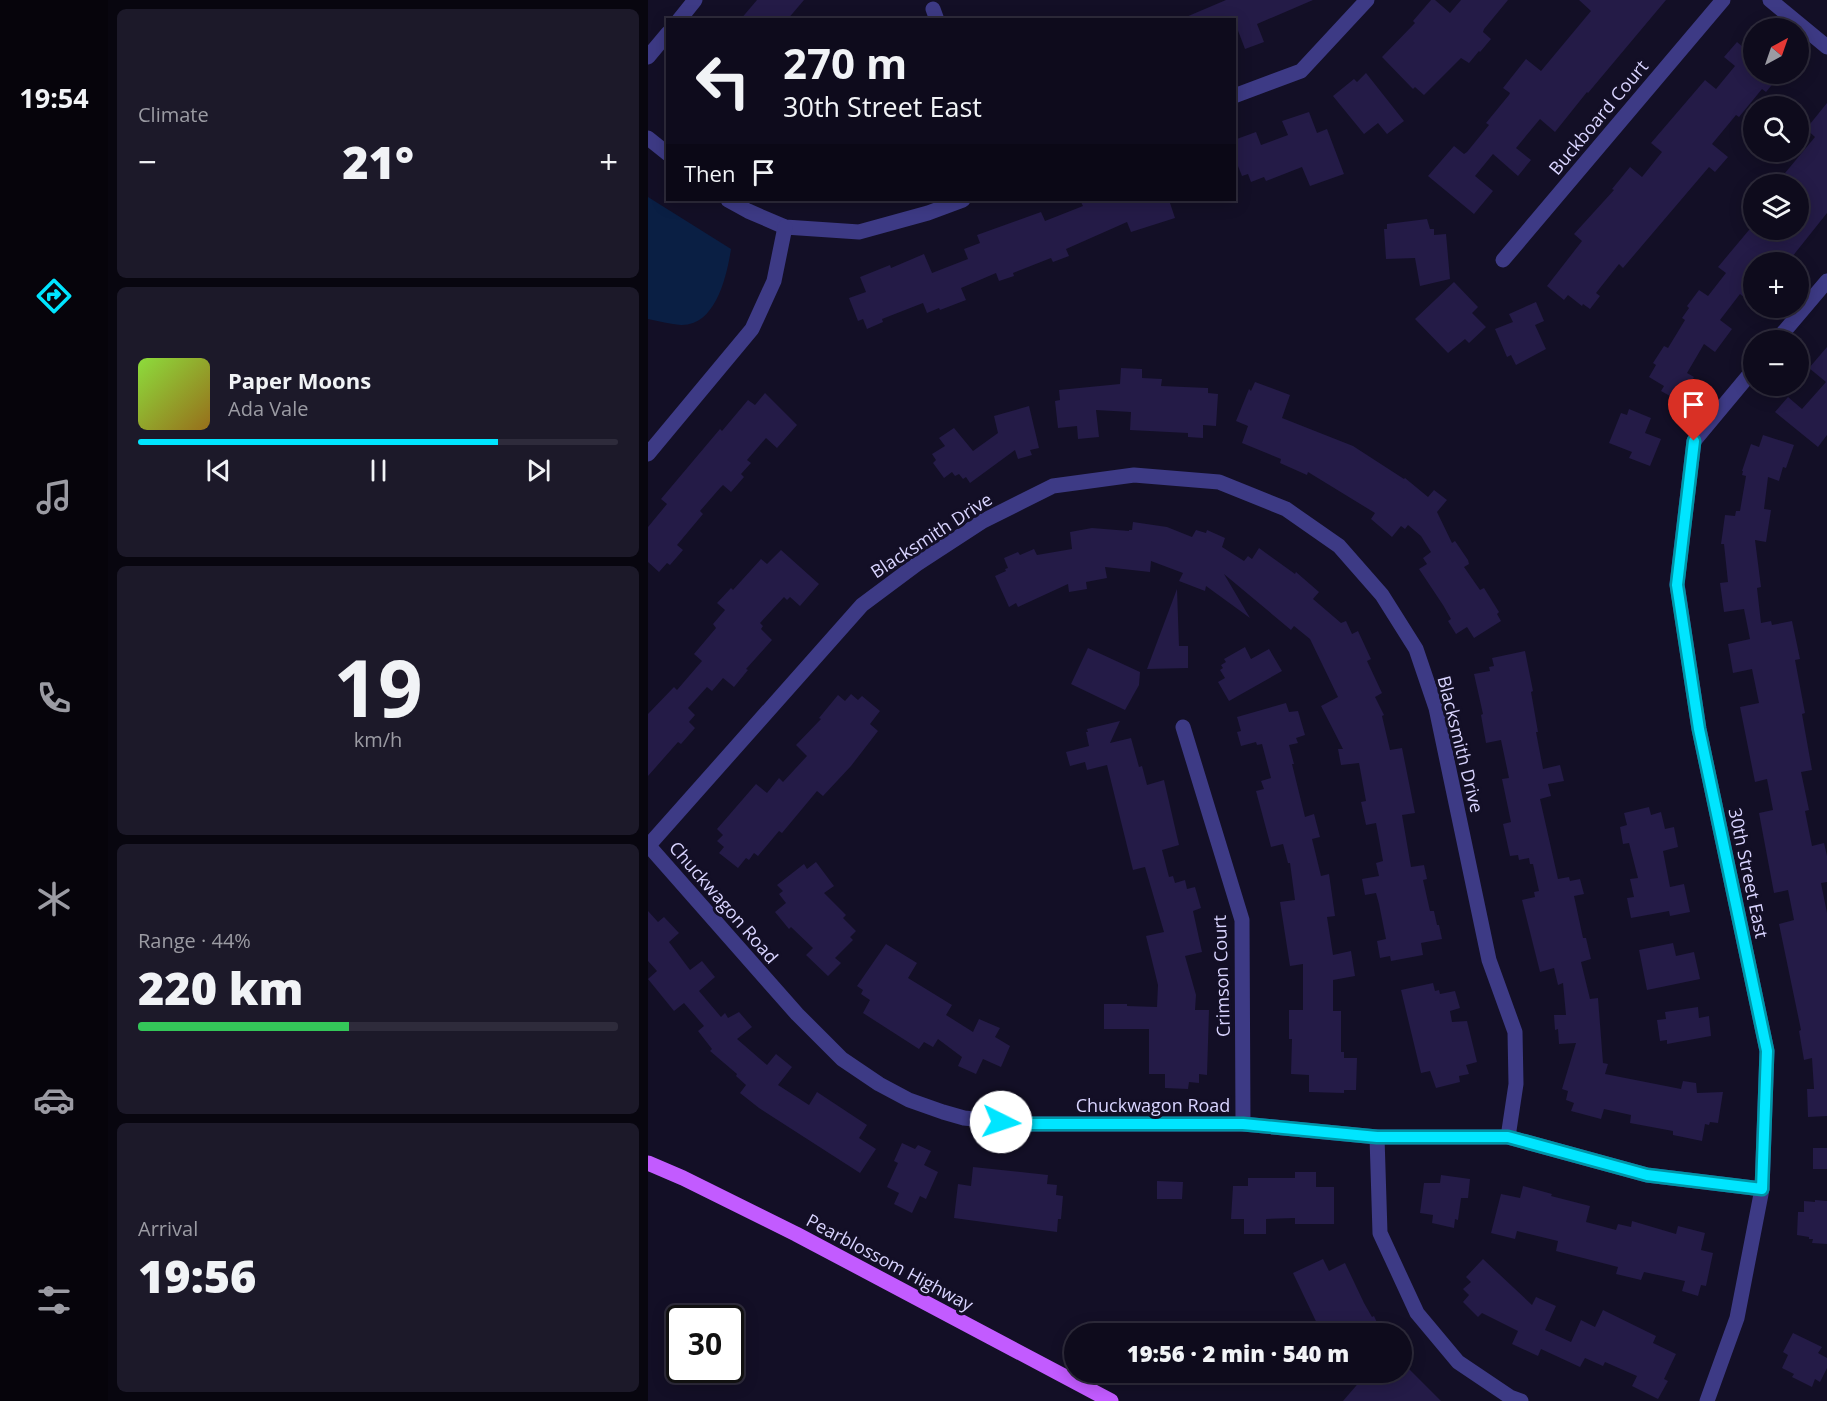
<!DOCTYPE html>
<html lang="en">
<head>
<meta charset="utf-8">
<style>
	:root { --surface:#0e0b1c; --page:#1c1929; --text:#f1f3f6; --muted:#9b9ba3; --line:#2e2b3b; --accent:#00e5ff }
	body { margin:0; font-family:"Open Sans",sans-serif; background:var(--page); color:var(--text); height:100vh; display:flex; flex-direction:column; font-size:22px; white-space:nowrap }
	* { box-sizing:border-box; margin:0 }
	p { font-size:20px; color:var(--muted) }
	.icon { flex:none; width:33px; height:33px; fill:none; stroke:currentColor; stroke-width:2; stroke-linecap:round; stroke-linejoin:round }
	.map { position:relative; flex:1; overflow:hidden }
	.panel { display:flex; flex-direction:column; gap:9px; padding:9px; background:#08060f; width:540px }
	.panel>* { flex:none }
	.hud { position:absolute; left:18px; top:18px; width:570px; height:183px; border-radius:0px; box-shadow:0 3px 15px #0003,0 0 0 2px var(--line); background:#0e0b1c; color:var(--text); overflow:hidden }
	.needle { width:39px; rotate:40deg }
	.fabs { position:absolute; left:1095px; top:18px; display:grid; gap:12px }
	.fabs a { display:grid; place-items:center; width:66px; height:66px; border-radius:50%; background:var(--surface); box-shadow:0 3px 15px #0003,0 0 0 2px var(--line); font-size:30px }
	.speed { position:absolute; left:18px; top:1305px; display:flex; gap:12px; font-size:30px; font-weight:700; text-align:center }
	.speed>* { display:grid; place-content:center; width:78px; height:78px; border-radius:50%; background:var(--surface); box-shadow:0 3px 15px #0003,0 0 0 2px var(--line); line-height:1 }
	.speed .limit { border:3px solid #111; border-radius:9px; background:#fff; color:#111 }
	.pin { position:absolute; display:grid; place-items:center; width:51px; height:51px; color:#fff; margin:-62px -26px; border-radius:50% 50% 50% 0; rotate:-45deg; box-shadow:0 0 6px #0007 }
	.pin .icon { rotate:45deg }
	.me { position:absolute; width:66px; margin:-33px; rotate:94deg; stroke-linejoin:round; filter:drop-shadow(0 0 4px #0008) }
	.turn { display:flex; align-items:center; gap:21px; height:126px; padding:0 18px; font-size:27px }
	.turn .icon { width:78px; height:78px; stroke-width:2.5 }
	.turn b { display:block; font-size:42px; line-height:51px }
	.then { display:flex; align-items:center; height:57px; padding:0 18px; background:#0003; gap:12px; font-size:22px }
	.big { font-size:45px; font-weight:800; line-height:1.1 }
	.panel .widget { flex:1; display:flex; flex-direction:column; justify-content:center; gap:9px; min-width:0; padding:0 21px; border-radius:9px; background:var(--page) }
	.panel .dial { align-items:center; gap:0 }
	.dial b { font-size:78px; line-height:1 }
	.song { display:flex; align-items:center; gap:18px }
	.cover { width:72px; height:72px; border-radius:9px; background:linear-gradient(135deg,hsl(90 70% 55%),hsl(40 70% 35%)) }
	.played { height:6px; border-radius:3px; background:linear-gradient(90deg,var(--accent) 75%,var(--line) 75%) }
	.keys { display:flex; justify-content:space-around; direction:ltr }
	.heat { display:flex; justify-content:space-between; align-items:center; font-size:33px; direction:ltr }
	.charge { height:9px; border-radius:4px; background:linear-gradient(90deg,#34c759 44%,var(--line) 0) }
	.trip { position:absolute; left:416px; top:1323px; width:348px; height:60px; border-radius:30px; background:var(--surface); box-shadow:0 3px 15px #0003,0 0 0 2px var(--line); font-weight:800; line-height:60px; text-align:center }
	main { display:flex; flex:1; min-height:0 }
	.menu { display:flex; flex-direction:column; width:108px; justify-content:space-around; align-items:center; background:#06040b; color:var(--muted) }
	.menu .icon { width:42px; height:42px }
	.menu .active { color:var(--accent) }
	.menu b { font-size:27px; color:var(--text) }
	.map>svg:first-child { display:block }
	.water { fill:#0a1f44 }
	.building { fill:#241b47 }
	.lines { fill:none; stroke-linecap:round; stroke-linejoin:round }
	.minor { stroke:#3d3a85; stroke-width:15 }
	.primary { stroke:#c25bff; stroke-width:15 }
	.route-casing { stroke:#0095a6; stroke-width:15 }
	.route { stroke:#00e5ff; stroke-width:10 }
	.labels { text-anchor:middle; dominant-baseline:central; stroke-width:6; stroke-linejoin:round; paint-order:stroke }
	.street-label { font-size:18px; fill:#d9d4ff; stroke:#130f26 }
</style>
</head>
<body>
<main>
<nav class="menu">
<b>19:54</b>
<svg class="icon active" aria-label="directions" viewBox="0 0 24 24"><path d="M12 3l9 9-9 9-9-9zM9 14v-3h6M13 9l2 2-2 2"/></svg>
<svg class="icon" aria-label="music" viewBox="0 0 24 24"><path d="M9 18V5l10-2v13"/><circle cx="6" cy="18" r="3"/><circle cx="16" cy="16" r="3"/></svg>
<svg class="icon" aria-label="phone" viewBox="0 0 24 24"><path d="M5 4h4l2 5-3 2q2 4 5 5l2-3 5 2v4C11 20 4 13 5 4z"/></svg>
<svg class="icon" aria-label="climate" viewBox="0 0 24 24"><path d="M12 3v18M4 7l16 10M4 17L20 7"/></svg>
<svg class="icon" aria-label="car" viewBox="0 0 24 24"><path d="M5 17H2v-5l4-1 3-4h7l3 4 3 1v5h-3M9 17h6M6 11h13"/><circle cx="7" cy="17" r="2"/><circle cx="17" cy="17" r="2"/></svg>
<svg class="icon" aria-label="filters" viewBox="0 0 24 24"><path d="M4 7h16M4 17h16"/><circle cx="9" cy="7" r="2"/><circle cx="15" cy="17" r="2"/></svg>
</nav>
<section class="panel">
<div class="widget"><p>Climate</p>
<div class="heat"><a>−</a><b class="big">21°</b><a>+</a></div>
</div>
<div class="widget">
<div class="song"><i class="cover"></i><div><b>Paper Moons</b><p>Ada Vale</p></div></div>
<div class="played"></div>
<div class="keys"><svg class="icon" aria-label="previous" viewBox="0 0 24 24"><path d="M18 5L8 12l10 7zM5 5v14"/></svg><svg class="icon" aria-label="pause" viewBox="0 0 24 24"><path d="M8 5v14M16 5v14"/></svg><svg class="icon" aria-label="next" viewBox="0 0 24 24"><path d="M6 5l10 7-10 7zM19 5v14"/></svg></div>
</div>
<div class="widget dial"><b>19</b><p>km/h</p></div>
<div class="widget"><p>Range · 44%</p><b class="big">220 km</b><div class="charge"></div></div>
<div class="widget"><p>Arrival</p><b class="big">19:56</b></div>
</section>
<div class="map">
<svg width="1179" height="1401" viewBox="0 0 1179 1401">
	<rect width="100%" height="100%" fill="#130f26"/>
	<path class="water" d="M0,197L83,249C79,275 68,326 33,325C22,324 11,321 0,319Z"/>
	<g class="building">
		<polygon points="109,0 156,0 139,20 92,20"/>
		<polygon points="578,0 665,0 609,24 616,42 597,49 586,20 531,20"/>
		<polygon points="783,0 787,0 802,13 813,0 860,0 836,29 835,32 843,39 832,52 831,51 821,63 813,58 776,95 767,87 765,89 734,57 767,23 765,21"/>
		<polygon points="931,0 1018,0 940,93 939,92 907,132 892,119 868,148 883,160 870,176 845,154 827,176 845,191 826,214 780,176 806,146 816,154 819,152 841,125 838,123 861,95 862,93 855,88 878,59 893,71 943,11"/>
		<polygon points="1089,42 1106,56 1106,74 1133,74 1118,92 1114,89 1091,117 1088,115 1064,144 1080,157 1067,172 1061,167 975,268 971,264 948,293 952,296 942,309 935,304 934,306 920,295 916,300 899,286 934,241 926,234 966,190 964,189 982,167 994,177 1014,152 1003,143 1057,80 1068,89 1087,66 1076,57"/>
		<polygon points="718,73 756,121 739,134 730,123 716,134 685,96 706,79 709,82"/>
		<polygon points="1179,103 1179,213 1140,262 1106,262 1106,305 1092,294 1072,320 1084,329 1067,352 1056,344 1039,373 1046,377 1031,401 1013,391 1016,386 1001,377 1008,365 1005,363 1016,346 1020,348 1037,320 1034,318 1041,308 1039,306 1051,290 1060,296 1078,273 1070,267 1101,230 1150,230 1150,184 1145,182 1147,180 1137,173 1167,137 1158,129"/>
		<polygon points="661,112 669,133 679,129 696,174 662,186 654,167 618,181 616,177 603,182 600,174 594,176 586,156 586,140 608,132 613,145 640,135 634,121"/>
		<polygon points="432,200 521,200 527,218 483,232 479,222 418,249 421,256 405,262 403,258 365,273 366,276 351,281 348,273 313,288 318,300 292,310 291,308 279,313 275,303 234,319 235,322 219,329 215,319 210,321 201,298 218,292 212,277 242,265 243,268 276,254 284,273 320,259 316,249 332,243 329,235 393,212 397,221 435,206"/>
		<polygon points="779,219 782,229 786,229 786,235 798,234 802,279 772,286 767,258 738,259 736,229 739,229 739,224"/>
		<polygon points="806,282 830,307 824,313 838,327 821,343 817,339 800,353 767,319"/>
		<polygon points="888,302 896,321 887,325 898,349 868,365 863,355 859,357 847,329 865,322 861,314"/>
		<polygon points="1179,347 1179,435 1170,447 1127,412 1140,397 1154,409 1178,382 1161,368"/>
		<polygon points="473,368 494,369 494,378 514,379 513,386 560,388 560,393 570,394 568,426 555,425 555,438 540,437 540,433 482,430 483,412 448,410 451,437 430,439 429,426 410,428 407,401 412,400 411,390 472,384"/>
		<polygon points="607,382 642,395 634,418 705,446 756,479 757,478 780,497 786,490 799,500 789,512 804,543 807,541 820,560 821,564 816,567 832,590 836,588 851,612 849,614 853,621 826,638 819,627 808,634 800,621 803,619 795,605 771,569 779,564 775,558 783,552 773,536 760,525 757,529 753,526 744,537 723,519 727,513 660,472 659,475 632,463 633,459 594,443 600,426 588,421 601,389 603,391"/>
		<polygon points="117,393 149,425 129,448 118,438 99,460 103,463 93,474 96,477 83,492 75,485 72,488 52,511 55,514 29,545 35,550 22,565 19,563 11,572 0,562 0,527 19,504 13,499 72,429 74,431 100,400 107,405"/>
		<polygon points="381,406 391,448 382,450 384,455 370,459 367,450 322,483 318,477 315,479 311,474 307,476 304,472 296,478 285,463 288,460 284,454 297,446 291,438 306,428 325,451 350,433 346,416"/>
		<polygon points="981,409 1003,418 997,433 1013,439 1002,466 981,458 984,452 961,443 973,413 979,415"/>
		<polygon points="1115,435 1146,445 1138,468 1135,467 1131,481 1120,477 1116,509 1123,510 1118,542 1107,540 1113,587 1109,588 1113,623 1123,621 1124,625 1144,621 1152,659 1147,660 1157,713 1154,714 1164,770 1153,772 1161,810 1157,811 1164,846 1176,843 1179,856 1179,882 1173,883 1179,913 1179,1116 1160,1117 1159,1089 1166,1089 1164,1058 1156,1060 1151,1031 1153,1030 1131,924 1146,920 1140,890 1126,893 1111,813 1125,810 1119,779 1107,782 1092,707 1111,703 1104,669 1085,673 1080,644 1102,639 1096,609 1076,612 1072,583 1080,582 1076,544 1073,544 1077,515 1087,516 1088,511 1092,511 1098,476 1094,475 1095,471 1094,471 1103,444 1111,447"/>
		<polygon points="485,522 519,527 544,537 548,530 558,533 559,530 577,538 574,547 596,561 600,556 604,559 611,548 647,574 648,572 671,592 665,599 693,623 698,621 704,634 710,631 723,659 719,661 734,693 727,697 736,715 734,716 742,750 754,748 767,813 754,815 763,867 776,865 779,879 775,880 782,911 786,911 789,925 791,925 794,939 773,943 775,955 743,961 742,956 732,958 729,941 738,939 731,904 728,893 717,895 714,879 731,876 728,863 735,861 728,823 718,825 713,802 718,801 711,763 693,765 690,749 695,749 673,706 690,697 662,639 646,626 643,630 576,574 602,618 558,586 557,591 531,581 535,573 503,561 502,572 457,567 459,578 438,582 439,589 421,592 420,584 370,607 368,603 361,607 347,576 358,571 357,569 360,568 356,558 370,552 372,555 386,549 389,555 424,549 422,532 444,528 481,531 481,530 484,530"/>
		<polygon points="133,550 171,584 152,606 142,597 139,600 136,597 112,623 115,626 113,629 124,640 98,669 100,670 86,687 75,678 64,691 59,687 40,708 47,715 41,722 47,728 33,744 30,742 0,776 0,714 26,687 29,690 54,661 46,654 68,628 65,624 77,610 69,603 83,588 85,590 113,559 119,564"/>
		<polygon points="529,589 531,646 540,646 540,668 499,669"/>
		<polygon points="597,647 603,659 621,649 634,671 581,701 570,682 577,678 572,670 575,668 573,665 578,662 576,659"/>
		<polygon points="440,648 492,672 491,685 477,710 423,684"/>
		<polygon points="877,651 885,691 883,692 890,732 888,732 895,769 912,765 916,781 900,784 903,796 892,799 910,879 921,877 922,881 932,879 936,894 926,896 935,938 938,938 943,959 933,962 942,999 950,998 955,1063 960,1064 957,1074 1033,1089 1035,1081 1048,1083 1049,1093 1075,1092 1070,1123 1062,1122 1061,1125 1057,1124 1054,1141 1025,1135 1025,1131 982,1123 983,1115 956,1109 953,1119 923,1111 926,1103 918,1100 920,1091 914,1089 928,1043 911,1044 910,1029 907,1030 906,1015 918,1015 915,983 910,985 906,968 892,972 874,900 887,897 886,892 891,891 885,864 882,864 881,858 871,860 870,855 862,856 855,824 863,822 854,779 861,778 853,740 838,743 833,715 835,714 826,674 842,671 841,667 846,666 844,658"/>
		<polygon points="203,694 210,700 214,696 232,711 222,724 230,731 203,766 175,796 169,791 134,833 131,831 110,856 106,853 101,860 98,858 90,868 71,853 76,847 69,841 75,835 69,829 108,784 119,793 131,778 135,782 159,756 148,745 173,719 171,718 190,695 197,701"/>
		<polygon points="638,703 641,712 650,711 657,735 648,738 650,743 641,745 646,764 644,764 657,817 666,814 672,837 664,839 673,876 681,874 687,916 679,917 685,955 703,951 707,976 685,980 685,1011 693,1011 693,1052 696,1052 696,1058 709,1058 708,1090 696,1090 696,1093 661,1092 661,1075 643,1074 644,1039 641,1039 641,1010 655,1010 655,964 642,966 632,902 647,900 642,863 640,863 635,844 623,847 608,791 616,789 613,781 623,778 614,744 609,745 608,742 593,746 589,732 593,731 589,717"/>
		<polygon points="472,721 462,743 483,738 491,767 494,766 499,785 516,780 531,845 514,850 521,877 525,876 527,883 537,880 539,889 547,887 553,908 545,911 554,952 537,956 548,995 547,1010 561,1010 559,1075 551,1074 551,1083 541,1082 540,1089 517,1088 517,1074 501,1074 501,1029 456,1029 456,1004 479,1004 479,1006 509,1007 510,985 498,936 516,932 497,867 485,870 459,765 439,770 437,762 422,766 418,752 441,746 438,732 440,732 439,729"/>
		<polygon points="1001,807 1003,815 1013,812 1017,829 1026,827 1030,847 1015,851 1022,887 1036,884 1042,912 1022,916 1021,911 983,918 979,898 986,897 982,879 990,878 981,843 975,844 972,827 979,825 976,813"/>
		<polygon points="168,862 186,886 176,893 198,915 195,918 208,931 202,937 205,940 187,958 193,963 180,976 158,955 165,948 143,927 141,929 127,912 138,903 131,894 135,891 129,885 156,864 159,869"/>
		<polygon points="0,911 10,922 16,917 31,933 21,942 42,970 54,961 67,977 51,991 73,1017 77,1013 80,1018 91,1012 104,1027 89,1039 119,1065 128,1054 144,1067 130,1085 161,1105 169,1092 219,1125 211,1138 228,1149 212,1173 111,1108 92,1093 98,1085 88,1076 89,1074 62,1051 64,1049 50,1031 56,1026 36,1003 26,1011 0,979 9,971 0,961"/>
		<polygon points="1025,943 1028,956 1046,952 1052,979 999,990 991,950"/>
		<polygon points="238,944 269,963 260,978 304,1005 298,1015 325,1032 331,1019 352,1028 347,1037 362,1046 353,1067 335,1059 328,1074 310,1066 314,1057 290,1039 285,1047 276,1042 271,1049 215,1013 222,1000 213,994 215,990 209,986"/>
		<polygon points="785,983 787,991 791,990 792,994 807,991 812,1008 802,1011 804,1022 819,1021 829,1062 818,1065 821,1074 811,1076 812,1082 788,1088 782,1071 773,1073 753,990"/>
		<polygon points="1050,1007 1051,1018 1061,1016 1063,1036 1019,1044 1019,1040 1012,1041 1009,1020 1018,1019 1017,1012"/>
		<polygon points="254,1143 267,1149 270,1145 283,1151 276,1165 290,1172 278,1199 272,1196 264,1213 246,1204 251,1193 239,1187 250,1163 246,1161"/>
		<rect x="1165" y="1148" width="14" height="21"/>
		<polygon points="325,1167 400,1175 399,1184 409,1185 408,1195 415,1196 413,1219 410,1219 409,1232 306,1218 310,1184 323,1186"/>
		<polygon points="647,1172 668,1172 668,1187 686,1187 686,1224 647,1224 647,1218 618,1219 618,1234 596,1234 596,1219 583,1219 585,1186 600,1186 600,1178 647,1178"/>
		<polygon points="793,1175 822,1179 820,1198 813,1198 810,1220 807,1219 806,1228 784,1223 785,1215 772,1213 776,1183 792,1183"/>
		<polygon points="509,1181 535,1182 534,1199 509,1199"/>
		<polygon points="875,1186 904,1194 903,1196 942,1206 938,1222 968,1230 970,1224 983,1227 984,1221 1028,1234 1030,1226 1057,1233 1053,1250 1065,1253 1058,1286 1053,1285 1050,1296 1034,1291 1037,1281 996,1272 993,1280 968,1274 970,1267 908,1251 910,1241 869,1231 867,1239 843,1233 853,1194 872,1198"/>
		<polygon points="1167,1200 1179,1201 1179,1244 1164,1243 1165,1239 1161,1239 1161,1237 1149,1235 1150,1212 1156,1212 1156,1201 1167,1202"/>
		<polygon points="675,1259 681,1271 697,1263 716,1303 724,1317 726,1316 732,1329 722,1334 674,1334 645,1273"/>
		<polygon points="835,1259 884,1305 888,1297 908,1306 897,1330 923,1342 933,1320 947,1327 955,1310 1008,1336 1005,1343 1028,1354 1016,1379 1020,1381 1010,1399 984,1386 989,1376 957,1362 955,1366 937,1358 932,1367 893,1349 890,1356 864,1344 870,1331 834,1313 830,1317 815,1302 821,1295 815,1289 823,1282 818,1277"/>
		<polygon points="1145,1333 1174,1347 1170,1353 1179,1358 1179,1368 1172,1382 1167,1379 1164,1387 1144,1377 1146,1374 1134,1368 1140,1355 1135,1352"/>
		<polygon points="753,1361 793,1401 695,1401 720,1372 753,1372"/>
	</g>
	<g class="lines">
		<g class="minor">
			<polyline points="1122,0 1179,47"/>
			<polyline points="285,9 289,20"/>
			<polyline points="31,20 47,0"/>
			<polyline points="0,57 20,33"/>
			<polyline points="586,96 653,71 719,0"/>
			<polyline points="0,138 20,154"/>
			<polyline points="80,200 100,211 137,227 211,232 280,213 315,200"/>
			<polyline points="855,260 1075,0"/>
			<polyline points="1129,340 1179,281"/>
			<polyline points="0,454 104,329 126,281 137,227"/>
			<polyline points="535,727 594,920 595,1124"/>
			<polyline points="0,845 149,1014 194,1059 231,1084 261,1100 295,1112 316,1118 372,1124 595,1124 729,1137 860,1137 999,1175 1114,1189"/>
			<polyline points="1,845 214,605 269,564 335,521 405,486 486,475 571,482 638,509 691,546 734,595 768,649 788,708 841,960 867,1032 868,1084 860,1137"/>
			<polyline points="729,1137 732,1233 769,1313 810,1362 862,1397 873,1401"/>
			<polyline points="1059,1401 1089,1318 1114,1189 1119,1051 1051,729 1029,584 1046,441 1106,369"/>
		</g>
		<polyline class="primary" points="0,1163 35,1178 148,1234 463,1401"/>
	</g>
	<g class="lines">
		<defs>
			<polyline id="route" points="353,1122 372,1124 595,1124 729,1137 860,1137 999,1175 1114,1189 1119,1051 1051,729 1029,585 1046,441"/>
		</defs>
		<use href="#route" class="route-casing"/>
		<use href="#route" class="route"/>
	</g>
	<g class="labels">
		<g class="street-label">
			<text transform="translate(950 117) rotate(-50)">Buckboard Court</text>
			<text transform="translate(283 535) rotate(-33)">Blacksmith Drive</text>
			<text transform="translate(813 744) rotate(76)">Blacksmith Drive</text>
			<text transform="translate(1101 873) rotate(78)">30th Street East</text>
			<text transform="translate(76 902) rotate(49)">Chuckwagon Road</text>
			<text transform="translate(573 976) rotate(-92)">Crimson Court</text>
			<text x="505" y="1105">Chuckwagon Road</text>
			<text transform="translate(242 1262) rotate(28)">Pearblossom Highway</text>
		</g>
	</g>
</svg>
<div class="fabs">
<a><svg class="needle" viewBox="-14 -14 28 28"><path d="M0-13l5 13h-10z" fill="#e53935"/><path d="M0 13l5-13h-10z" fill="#9b9ba3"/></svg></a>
<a><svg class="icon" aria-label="search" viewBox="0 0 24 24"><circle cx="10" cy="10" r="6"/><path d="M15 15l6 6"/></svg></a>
<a><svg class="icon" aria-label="layers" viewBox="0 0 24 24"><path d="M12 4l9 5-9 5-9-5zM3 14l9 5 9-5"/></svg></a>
<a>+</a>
<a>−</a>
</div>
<div class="speed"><div class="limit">30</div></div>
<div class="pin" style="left:1046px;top:441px;background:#d93025"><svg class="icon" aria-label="arrive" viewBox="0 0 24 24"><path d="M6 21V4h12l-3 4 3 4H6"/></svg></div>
<svg class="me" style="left:353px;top:1122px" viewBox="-20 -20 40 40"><circle r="19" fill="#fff"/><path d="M0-13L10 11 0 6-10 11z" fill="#00e5ff"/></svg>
<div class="trip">19:56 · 2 min · 540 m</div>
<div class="hud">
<div class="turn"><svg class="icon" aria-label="left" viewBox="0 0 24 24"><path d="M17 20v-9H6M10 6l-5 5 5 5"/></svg><div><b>270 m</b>30th Street East</div></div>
<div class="then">Then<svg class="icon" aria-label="arrive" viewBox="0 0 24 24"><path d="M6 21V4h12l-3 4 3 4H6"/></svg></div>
</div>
</div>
</main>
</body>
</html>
